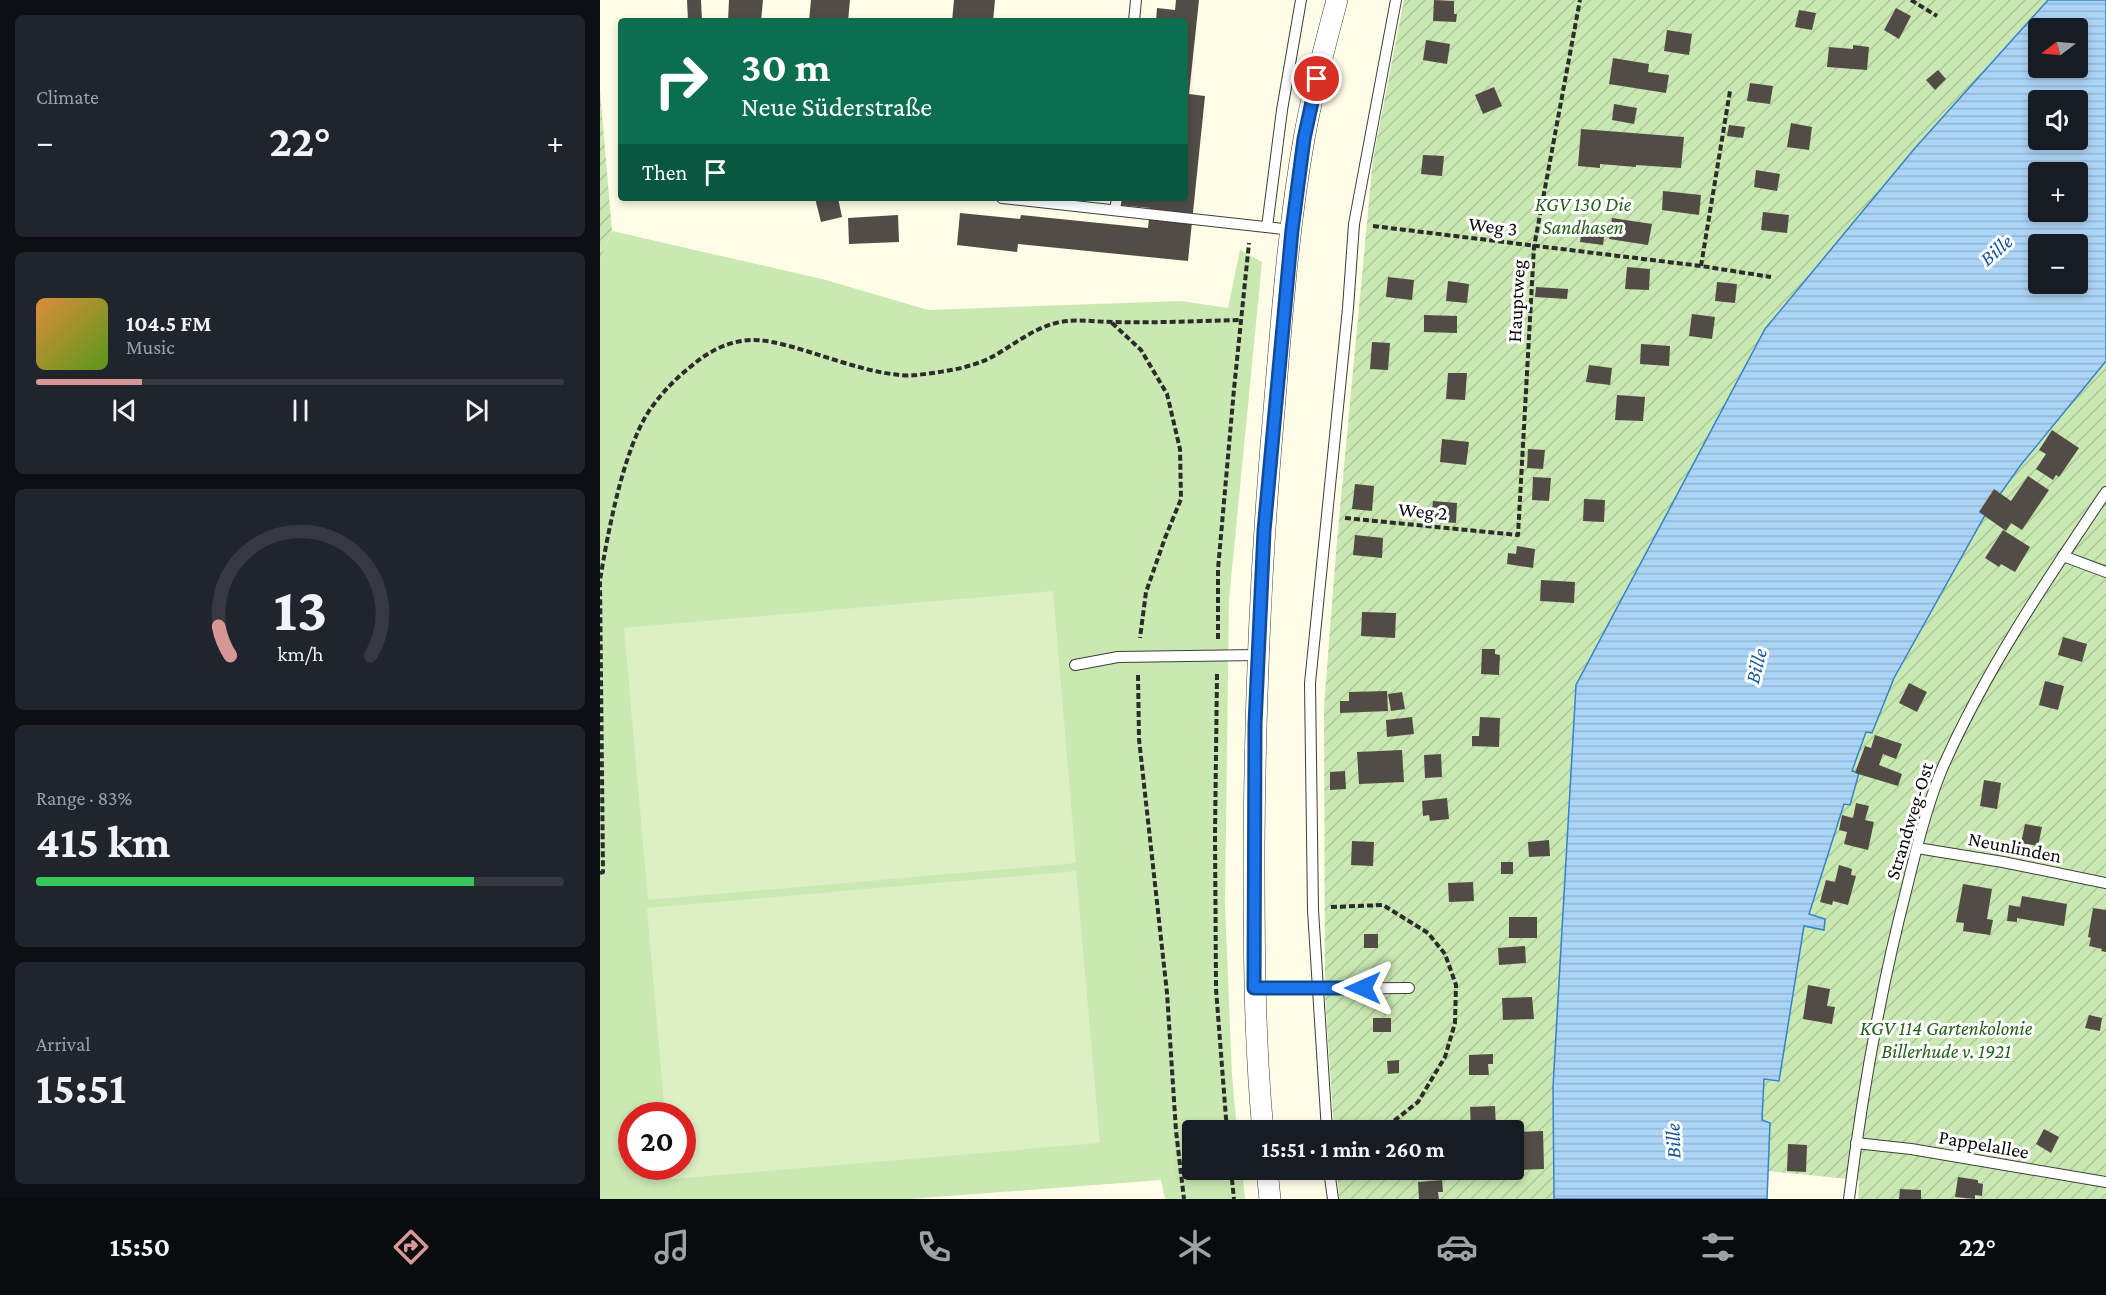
<!DOCTYPE html>
<html lang="en">
<head>
<meta charset="utf-8">
<style>
	:root { --surface:#171b24; --page:#20242c; --text:#f1f3f6; --muted:#9ea1a6; --line:#363941; --accent:#d89797 }
	body { margin:0; font-family:"Crimson Pro",serif; background:var(--page); color:var(--text); height:100vh; display:flex; flex-direction:column; font-size:22px; white-space:nowrap }
	* { box-sizing:border-box; margin:0 }
	p { font-size:20px; color:var(--muted) }
	.icon { flex:none; width:33px; height:33px; fill:none; stroke:currentColor; stroke-width:2; stroke-linecap:round; stroke-linejoin:round }
	.map { position:relative; flex:1; overflow:hidden }
	.details { display:flex; flex-direction:column; gap:15px; padding:15px; background:#0d0f14; width:600px }
	.details>* { flex:none }
	.hud { position:absolute; left:18px; top:18px; width:570px; height:183px; border-radius:6px; box-shadow:0 3px 9px #0003; background:#0b6e4f; color:#fff; overflow:hidden }
	.needle { width:39px; rotate:254deg }
	.controls { position:absolute; left:1428px; top:18px; display:grid; gap:12px }
	.controls a { display:grid; place-items:center; width:60px; height:60px; border-radius:6px; background:var(--surface); box-shadow:0 3px 9px #0003; font-size:30px }
	.speed { position:absolute; left:18px; top:1102px; display:flex; gap:12px; font-size:30px; font-weight:700; text-align:center }
	.speed>* { display:grid; place-content:center; width:78px; height:78px; border-radius:50%; background:var(--surface); box-shadow:0 3px 9px #0003; line-height:1 }
	.speed .limit { border:9px solid #d22; background:#fff; color:#111 }
	.pin { position:absolute; display:grid; place-items:center; width:51px; height:51px; color:#fff; margin:-26px; border:3px solid #fff; border-radius:50%; box-shadow:0 2px 6px #0007 }
	.me { position:absolute; width:66px; margin:-33px; rotate:270deg; stroke-linejoin:round; filter:drop-shadow(0 0 4px #0008) }
	.turn { display:flex; align-items:center; gap:21px; height:126px; padding:0 24px; font-size:27px }
	.turn .icon { width:78px; height:78px; stroke-width:2.5 }
	.turn b { display:block; font-size:42px; line-height:51px }
	.then { display:flex; align-items:center; height:57px; padding:0 24px; background:#0003; gap:12px; font-size:22px }
	.big { font-size:45px; font-weight:700; line-height:1.1 }
	.details .tile { flex:1; display:flex; flex-direction:column; justify-content:center; gap:9px; min-width:0; padding:0 21px; border-radius:9px; background:var(--page) }
	.details .dial { align-items:center; gap:0 }
	.dial svg { height:156px; overflow:visible; fill:none; stroke:var(--line); stroke-width:7; stroke-linecap:round; text-anchor:middle }
	.dial text { fill:var(--text); stroke:none }
	.song { display:flex; align-items:center; gap:18px }
	.cover { width:72px; height:72px; border-radius:9px; background:linear-gradient(135deg,hsl(30 70% 55%),hsl(90 70% 35%)) }
	.played { height:6px; border-radius:3px; background:linear-gradient(90deg,var(--accent) 20%,var(--line) 20%) }
	.keys { display:flex; justify-content:space-around; direction:ltr }
	.heat { display:flex; justify-content:space-between; align-items:center; font-size:33px; direction:ltr }
	.charge { height:9px; border-radius:4px; background:linear-gradient(90deg,#34c759 83%,var(--line) 0) }
	.trip { position:absolute; left:582px; top:1120px; width:342px; height:60px; border-radius:6px; background:var(--surface); box-shadow:0 3px 9px #0003; font-weight:700; line-height:60px; text-align:center }
	.tab-bar { display:flex; height:96px; justify-content:space-around; align-items:center; background:#090b0e; color:var(--muted) }
	.tab-bar .icon { width:42px; height:42px }
	.tab-bar .selected { color:var(--accent) }
	.tab-bar b { font-size:27px; color:var(--text) }
	main { display:flex; flex:1; min-height:0 }
	.map>svg:first-child { display:block }
	.grass { fill:#cae8b2; fill-rule:evenodd }
	.garden { fill:url(#garden-furrows) }
	.pitch { fill:#ddf0c4 }
	.water { fill:url(#water-rules); stroke:#3283ce; stroke-width:1.5; fill-rule:evenodd }
	.building { fill:#534c46 }
	.lines { fill:none; stroke-linecap:round; stroke-linejoin:round }
	.lane-casing { stroke:#3d3d3d; stroke-width:12 }
	.street-casing { stroke:#3d3d3d; stroke-width:22 }
	.path { stroke:#2c2c2c; stroke-width:4; stroke-dasharray:6 3; stroke-linecap:butt }
	.lane { stroke:#fff; stroke-width:10 }
	.street { stroke:#fff; stroke-width:21 }
	.route-casing { stroke:#114b97; stroke-width:15 }
	.route { stroke:#1a73e8; stroke-width:10 }
	.labels { text-anchor:middle; dominant-baseline:central; stroke-width:6; stroke-linejoin:round; paint-order:stroke }
	.park-label { font-size:20px; font-style:italic; fill:#24611b; stroke:#fff }
	.street-label { font-size:20px; fill:#0a0a0a; stroke:#fff }
	.water-label { font-size:21px; font-style:italic; fill:#14559b; stroke:#fff }
</style>
</head>
<body>
<main>
<section class="details">
<div class="tile"><p>Climate</p>
<div class="heat"><a>−</a><b class="big">22°</b><a>+</a></div>
</div>
<div class="tile">
<div class="song"><i class="cover"></i><div><b>104.5 FM</b><p>Music</p></div></div>
<div class="played"></div>
<div class="keys"><svg class="icon" aria-label="previous" viewBox="0 0 24 24"><path d="M18 5L8 12l10 7zM5 5v14"/></svg><svg class="icon" aria-label="pause" viewBox="0 0 24 24"><path d="M8 5v14M16 5v14"/></svg><svg class="icon" aria-label="next" viewBox="0 0 24 24"><path d="M6 5l10 7-10 7zM19 5v14"/></svg></div>
</div>
<div class="tile dial"><svg viewBox="0 0 100 80">
<path d="M14 69A42 42 0 1 1 86 69"/>
<path d="M14 69A42 42 0 0 1 8 54" stroke="#d89797"/>
<text x="50" y="56" font-size="32" font-weight="700">13</text>
<text x="50" y="72" font-size="11">km/h</text>
</svg></div>
<div class="tile"><p>Range · 83%</p><b class="big">415 km</b><div class="charge"></div></div>
<div class="tile"><p>Arrival</p><b class="big">15:51</b></div>
</section>
<div class="map">
<svg width="1506" height="1199" viewBox="0 0 1506 1199">
	<defs>
		<pattern id="garden-furrows" width="10" height="10" patternUnits="userSpaceOnUse" patternTransform="scale(1.5)"><rect width="10" height="10" fill="#cae8b2"/><path d="M-1 1l2-2M0 10L10 0M9 11l2-2" fill="none" stroke="#acc698"/></pattern>
		<pattern id="water-rules" width="6" height="5" patternUnits="userSpaceOnUse" patternTransform="scale(1.5)"><rect width="6" height="5" fill="#acd4f6"/><path d="M0 2.5h6" fill="none" stroke="#93b5d2"/></pattern>
	</defs>
	<rect width="100%" height="100%" fill="#fffce7"/>
	<path class="grass" d="M12,231L226,280L328,310L581,301L628,308L640,250L662,262L629,600L625,904L632,1075L637,1131H592V1170H642L645,1199H565L561,1180L309,1199H0V260ZM32,1116H82V1167H32Z"/>
	<g class="garden">
		<polygon points="804,0 1448,0 1315,148 976,685 953,1087 954,1199 739,1199 737,1170 914,1170 914,1131 734,1131 725,994 724,707 736,552 773,159"/>
		<polygon points="0,90 12,231 0,260"/>
		<polygon points="1506,361 1506,1199 1258,1199 1259,1180 1168,1171 1170,1123 1162,1121 1164,1079 1179,1081 1204,926 1224,930 1209,914 1244,803 1250,805 1259,773 1252,771 1267,731 1272,733 1294,678 1384,517 1420,466"/>
	</g>
	<g class="pitch">
		<polygon points="453,591 476,863 48,900 24,628"/>
		<polygon points="476,871 500,1143 71,1179 70,1167 82,1167 82,1116 65,1116 47,908"/>
	</g>
	<path class="water" d="M1448,0H1506V361L1420,466L1384,517L1294,678L1272,733L1266,732L1252,771L1259,773L1250,805L1244,804L1209,914L1225,919L1224,930L1204,926L1179,1081L1164,1079L1162,1120L1170,1123L1167,1199H954L953,1087L976,685L1165,329L1315,148ZM1438,28H1478V68H1438ZM1438,100H1478V140H1438ZM1438,172H1478V212H1438ZM1438,244H1478V284H1438Z"/>
	<g class="building">
		<polygon points="87,0 101,0 102,21 88,21"/>
		<polygon points="129,0 163,0 161,21 128,21"/>
		<polygon points="211,0 250,0 248,21 209,21"/>
		<polygon points="354,0 395,0 393,21 352,21"/>
		<polygon points="576,0 599,0 589,94 605,96 588,261 418,244 417,252 357,245 360,213 420,219 421,215 548,228 550,208 518,205 518,198 585,198 585,21 556,21 557,8 575,10"/>
		<polygon points="834,0 854,1 854,14 857,14 856,22 833,21"/>
		<polygon points="1296,8 1311,16 1299,39 1284,30"/>
		<polygon points="1199,10 1216,13 1212,30 1195,27"/>
		<polygon points="1067,30 1092,34 1089,55 1064,51"/>
		<polygon points="826,40 850,44 847,64 823,60"/>
		<polygon points="1253,45 1269,47 1267,70 1227,67 1229,47 1253,49"/>
		<polygon points="1013,58 1049,64 1048,72 1069,75 1066,93 1009,84"/>
		<polygon points="1338,70 1346,79 1335,90 1326,80"/>
		<polygon points="1150,83 1173,86 1170,104 1147,101"/>
		<polygon points="894,87 902,106 883,114 875,95"/>
		<polygon points="1014,104 1037,108 1034,124 1012,120"/>
		<polygon points="1191,123 1212,127 1209,150 1187,147"/>
		<polygon points="1129,125 1145,127 1143,138 1127,136"/>
		<polygon points="981,129 1084,137 1081,168 1036,165 1036,167 1000,164 1000,168 978,166"/>
		<polygon points="823,155 844,156 842,176 821,174"/>
		<polygon points="1156,170 1180,174 1177,191 1154,187"/>
		<polygon points="1063,191 1101,195 1099,215 1062,210"/>
		<polygon points="215,198 238,198 242,217 221,222"/>
		<polygon points="1163,212 1189,215 1187,233 1161,230"/>
		<polygon points="298,215 299,242 249,244 248,218"/>
		<polygon points="1012,218 1052,224 1048,245 1009,239"/>
		<polygon points="982,228 1005,231 1003,245 980,242"/>
		<polygon points="1027,267 1050,269 1049,290 1025,289"/>
		<polygon points="788,277 814,280 812,300 786,297"/>
		<polygon points="848,281 869,284 867,303 846,301"/>
		<polygon points="1117,282 1137,284 1135,303 1115,301"/>
		<polygon points="936,287 968,289 967,299 935,297"/>
		<polygon points="1092,314 1115,317 1112,339 1089,336"/>
		<polygon points="824,315 857,316 857,333 824,332"/>
		<polygon points="772,342 790,343 788,370 770,369"/>
		<polygon points="1041,344 1070,346 1069,366 1040,364"/>
		<polygon points="989,365 1012,368 1010,385 986,382"/>
		<polygon points="848,373 867,373 865,400 846,399"/>
		<polygon points="1017,395 1045,397 1043,421 1015,420"/>
		<polygon points="1452,430 1479,448 1459,477 1456,475 1453,480 1436,469 1446,454 1439,450"/>
		<polygon points="842,439 869,442 866,465 840,462"/>
		<polygon points="928,449 945,450 943,469 927,468"/>
		<polygon points="1428,476 1449,490 1422,530 1411,523 1406,531 1379,512 1394,489 1411,501"/>
		<polygon points="933,477 951,478 949,501 932,500"/>
		<polygon points="755,484 774,486 772,511 752,509"/>
		<polygon points="984,499 1005,500 1004,522 983,521"/>
		<polygon points="833,501 857,503 856,523 831,521"/>
		<polygon points="1403,530 1430,547 1415,572 1401,564 1399,567 1385,558"/>
		<polygon points="755,535 783,538 782,558 753,555"/>
		<polygon points="917,546 935,549 933,568 907,564 908,553 916,554"/>
		<polygon points="941,580 975,582 974,603 940,601"/>
		<polygon points="762,612 796,613 795,638 761,636"/>
		<polygon points="1463,637 1487,644 1482,662 1458,655"/>
		<polygon points="882,649 895,649 895,654 900,655 899,675 881,674"/>
		<polygon points="1445,681 1464,686 1458,710 1439,705"/>
		<polygon points="1309,683 1327,692 1317,712 1299,703"/>
		<polygon points="787,691 788,711 740,713 740,701 749,701 749,692"/>
		<polygon points="802,692 805,709 791,711 788,694"/>
		<polygon points="812,717 814,734 787,737 786,720"/>
		<polygon points="880,717 900,718 899,747 872,746 872,736 879,736"/>
		<polygon points="1275,735 1302,744 1296,759 1283,754 1279,765 1302,774 1298,786 1255,773 1265,746 1271,748"/>
		<polygon points="802,750 804,782 759,784 757,752"/>
		<polygon points="841,754 842,777 825,778 824,755"/>
		<polygon points="745,771 746,789 730,790 730,772"/>
		<polygon points="1384,780 1401,783 1397,809 1380,806"/>
		<polygon points="847,798 849,819 830,821 829,815 823,816 822,801"/>
		<polygon points="1256,803 1269,806 1265,820 1274,822 1268,850 1244,844 1247,832 1239,830 1242,815 1253,818"/>
		<polygon points="1425,824 1442,827 1438,846 1421,843"/>
		<polygon points="949,840 950,856 929,857 928,842"/>
		<polygon points="752,841 774,842 773,866 751,865"/>
		<rect x="901" y="862" width="12" height="12"/>
		<polygon points="1239,865 1252,869 1251,875 1256,876 1248,905 1233,901 1232,905 1220,902 1226,880 1235,882"/>
		<polygon points="873,882 874,901 849,902 848,883"/>
		<polygon points="1363,884 1392,889 1387,919 1393,920 1390,935 1363,931 1364,923 1356,922"/>
		<polygon points="1422,896 1467,904 1464,926 1417,918 1417,922 1407,921 1409,905 1420,907"/>
		<polygon points="1493,908 1506,910 1506,952 1501,951 1502,949 1489,946 1491,938 1488,937"/>
		<rect x="909" y="917" width="28" height="21"/>
		<rect x="764" y="934" width="14" height="14"/>
		<polygon points="925,946 926,963 899,965 898,948"/>
		<polygon points="1208,985 1230,989 1227,1006 1235,1007 1232,1024 1203,1019"/>
		<polygon points="932,997 934,1019 903,1020 902,998"/>
		<polygon points="1489,1015 1502,1018 1500,1031 1485,1028"/>
		<rect x="773" y="1018" width="18" height="14"/>
		<polygon points="893,1054 893,1064 888,1064 889,1075 869,1075 869,1055"/>
		<polygon points="799,1060 799,1073 788,1074 787,1061"/>
		<polygon points="895,1106 896,1129 871,1130 870,1107"/>
		<polygon points="1444,1129 1459,1137 1451,1153 1436,1144"/>
		<polygon points="943,1131 944,1169 919,1170 919,1158 914,1158 914,1132"/>
		<polygon points="1188,1144 1207,1145 1206,1172 1187,1171"/>
		<polygon points="1358,1177 1378,1180 1378,1183 1383,1184 1382,1196 1375,1195 1375,1199 1355,1197"/>
		<polygon points="842,1180 843,1192 838,1192 839,1199 819,1199 818,1182"/>
		<polygon points="1300,1189 1321,1190 1321,1199 1299,1199"/>
	</g>
	<g class="lines">
		<defs>
			<g id="lane">
				<polyline points="534,21 536,0"/>
				<polyline points="402,198 692,230"/>
				<polyline points="515,210 517,198"/>
				<polyline points="667,227 682,110 701,0"/>
				<polyline points="1463,556 1506,572"/>
				<polyline points="475,665 518,657 658,655"/>
				<polyline points="1317,848 1403,862 1506,883"/>
				<polyline points="654,989 809,988"/>
				<polyline points="727,1131 713,910 710,683 748,308 754,224 796,0"/>
				<polyline points="1256,1143 1311,1149 1506,1182"/>
				<polyline points="729,1170 733,1199"/>
				<path d="M1249,1199C1262,1095 1280,992 1306,891C1316,850 1326,808 1342,769C1385,671 1446,581 1506,492"/>
			</g>
			<g id="street">
				<path d="M663,1131C654,1036 654,941 654,846C655,712 660,579 671,446C680,344 686,240 704,139C712,92 725,46 737,0"/>
				<polyline points="667,1170 670,1199"/>
			</g>
		</defs>
		<use href="#lane" class="lane-casing"/>
		<use href="#street" class="street-casing"/>
		<g class="path">
			<polyline points="1311,0 1337,16"/>
			<polyline points="773,226 1101,266 1171,277"/>
			<polyline points="1101,266 1130,91"/>
			<polyline points="512,323 541,350 567,394 580,449 581,499 565,538 546,592 540,638"/>
			<polyline points="745,518 918,535 934,247 980,0"/>
			<polyline points="618,639 618,569 634,389 649,243"/>
			<polyline points="617,674 615,834 616,989 627,1131"/>
			<polyline points="538,675 539,739 567,993 576,1131 584,1199"/>
			<path d="M0,873L3,872L0,580C8,532 23,451 49,411C60,395 74,380 89,368C113,347 140,335 172,342C214,350 276,379 317,375C341,372 366,369 388,359C410,348 431,329 456,323C476,318 493,322 514,322C556,323 599,321 641,320"/>
			<polyline points="731,907 783,905 828,933 845,954 856,985 855,1023 845,1057 818,1102 781,1131"/>
			<polyline points="631,1170 634,1199"/>
		</g>
		<use href="#lane" class="lane"/>
		<use href="#street" class="street"/>
	</g>
	<g class="lines">
		<defs>
			<polyline id="route" points="717,79 704,139 692,230 664,531 655,724 654,988 763,988"/>
		</defs>
		<use href="#route" class="route-casing"/>
		<use href="#route" class="route"/>
	</g>
	<g class="labels">
		<g class="park-label">
			<text x="983" y="204">KGV 130 Die<tspan x="983" dy="23">Sandhasen</tspan></text>
			<text x="1346" y="1028">KGV 114 Gartenkolonie<tspan x="1346" dy="23">Billerhude v. 1921</tspan></text>
		</g>
		<g class="street-label">
			<text transform="translate(893 226) rotate(7)">Weg 3</text>
			<text transform="translate(916 301) rotate(-87)">Hauptweg</text>
			<text transform="translate(823 511) rotate(5)">Weg 2</text>
			<text transform="translate(1309 821) rotate(-73)">Strandweg-Ost</text>
			<text transform="translate(1415 847) rotate(11)">Neunlinden</text>
			<text transform="translate(1384 1144) rotate(10)">Pappelallee</text>
		</g>
		<g class="water-label">
			<text transform="translate(1396 250) rotate(-41)">Bille</text>
			<text transform="translate(1156 666) rotate(-76)">Bille</text>
			<text transform="translate(1073 1141) rotate(-92)">Bille</text>
		</g>
	</g>
</svg>
<div class="controls">
<a><svg class="needle" viewBox="-14 -14 28 28"><path d="M0-13l5 13h-10z" fill="#e53935"/><path d="M0 13l5-13h-10z" fill="#9ea1a6"/></svg></a>
<a><svg class="icon" aria-label="sound" viewBox="0 0 24 24"><path d="M4 9h4l5-4v14l-5-4H4zM17 9q2 3 0 6"/></svg></a>
<a>+</a>
<a>−</a>
</div>
<div class="speed"><div class="limit">20</div></div>
<div class="pin" style="left:717px;top:79px;background:#d93025"><svg class="icon" aria-label="arrive" viewBox="0 0 24 24"><path d="M6 21V4h12l-3 4 3 4H6"/></svg></div>
<svg class="me" style="left:763px;top:988px" viewBox="-20 -20 40 40"><path d="M0-17L14 15 0 8-14 15z" fill="#1a73e8" stroke="#fff" stroke-width="4"/></svg>
<div class="trip">15:51 · 1 min · 260 m</div>
<div class="hud">
<div class="turn"><svg class="icon" aria-label="right" viewBox="0 0 24 24"><path d="M7 20v-9h11M14 6l5 5-5 5"/></svg><div><b>30 m</b>Neue Süderstraße</div></div>
<div class="then">Then<svg class="icon" aria-label="arrive" viewBox="0 0 24 24"><path d="M6 21V4h12l-3 4 3 4H6"/></svg></div>
</div>
</div>
</main>
<nav class="tab-bar">
<b>15:50</b>
<svg class="icon selected" aria-label="directions" viewBox="0 0 24 24"><path d="M12 3l9 9-9 9-9-9zM9 14v-3h6M13 9l2 2-2 2"/></svg>
<svg class="icon" aria-label="music" viewBox="0 0 24 24"><path d="M9 18V5l10-2v13"/><circle cx="6" cy="18" r="3"/><circle cx="16" cy="16" r="3"/></svg>
<svg class="icon" aria-label="phone" viewBox="0 0 24 24"><path d="M5 4h4l2 5-3 2q2 4 5 5l2-3 5 2v4C11 20 4 13 5 4z"/></svg>
<svg class="icon" aria-label="climate" viewBox="0 0 24 24"><path d="M12 3v18M4 7l16 10M4 17L20 7"/></svg>
<svg class="icon" aria-label="car" viewBox="0 0 24 24"><path d="M5 17H2v-5l4-1 3-4h7l3 4 3 1v5h-3M9 17h6M6 11h13"/><circle cx="7" cy="17" r="2"/><circle cx="17" cy="17" r="2"/></svg>
<svg class="icon" aria-label="filters" viewBox="0 0 24 24"><path d="M4 7h16M4 17h16"/><circle cx="9" cy="7" r="2"/><circle cx="15" cy="17" r="2"/></svg>
<b>22°</b>
</nav>
</body>
</html>
